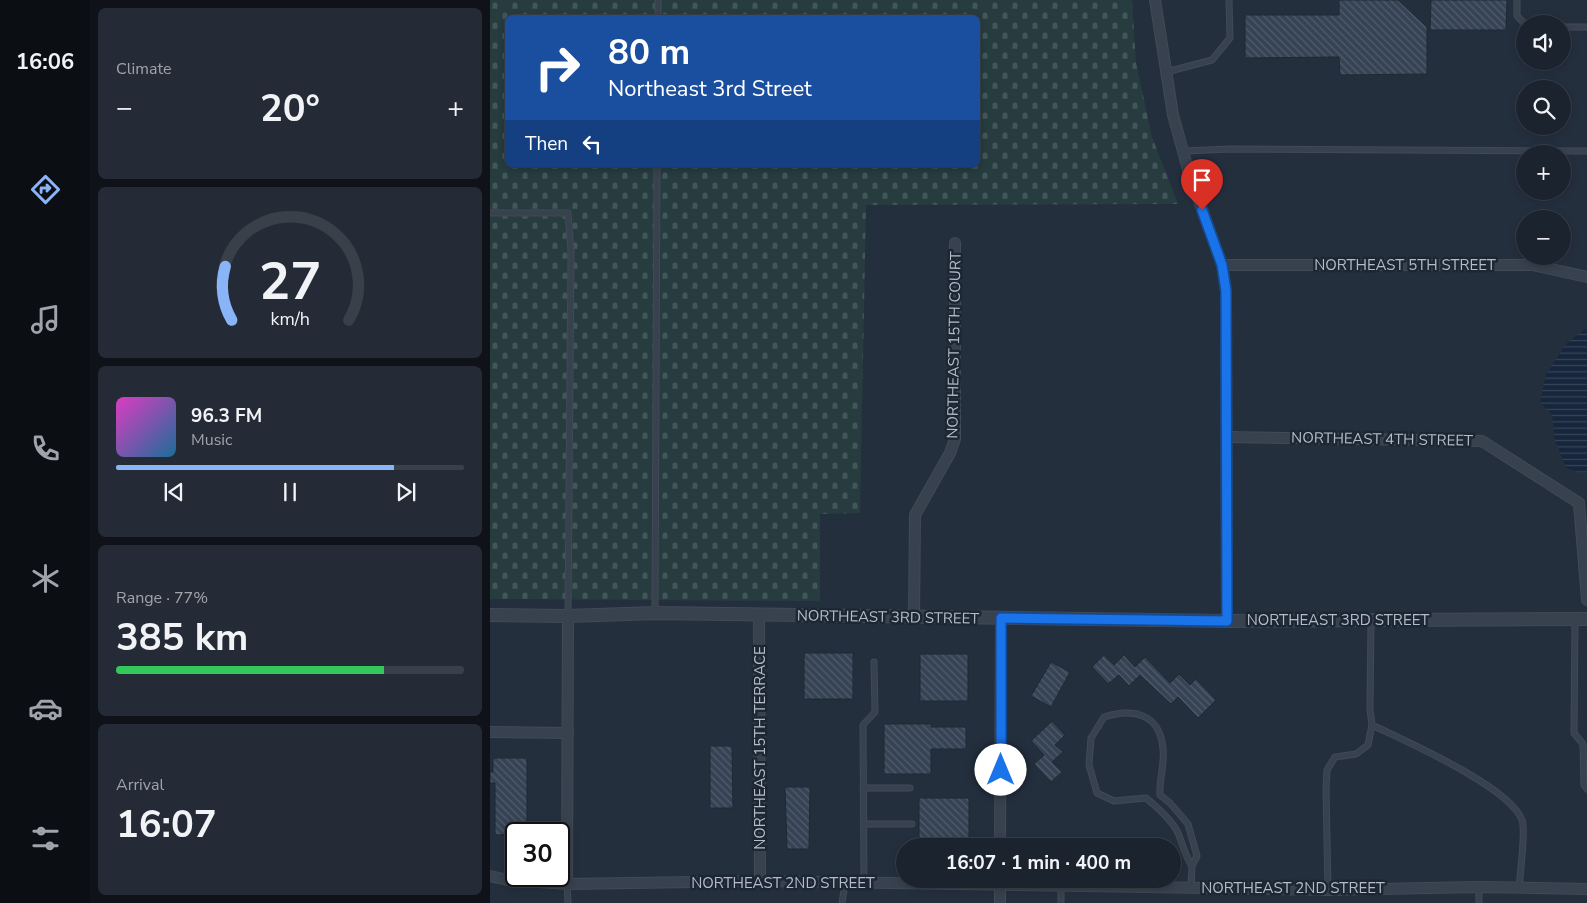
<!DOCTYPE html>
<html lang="en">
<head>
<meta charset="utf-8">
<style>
	:root { --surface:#1b232e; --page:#242b36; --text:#f1f3f6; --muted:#a0a4aa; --line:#39404a; --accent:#8ab4f8 }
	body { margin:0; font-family:"Nunito Sans",sans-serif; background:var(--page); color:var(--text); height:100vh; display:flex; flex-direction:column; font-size:19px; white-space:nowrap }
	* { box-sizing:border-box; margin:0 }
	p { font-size:16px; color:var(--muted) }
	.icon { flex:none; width:28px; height:28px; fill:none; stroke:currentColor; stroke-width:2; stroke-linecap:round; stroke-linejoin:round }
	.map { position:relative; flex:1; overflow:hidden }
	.side { display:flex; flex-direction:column; gap:8px; padding:8px; background:#0f1319; width:400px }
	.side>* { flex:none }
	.guide { position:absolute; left:15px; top:15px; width:475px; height:152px; border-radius:8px; box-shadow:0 2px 8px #0003,0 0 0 1px var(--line); background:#1a4fa0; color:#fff; overflow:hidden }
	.controls { position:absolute; left:1026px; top:15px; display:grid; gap:10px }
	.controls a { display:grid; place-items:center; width:55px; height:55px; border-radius:50%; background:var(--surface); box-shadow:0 2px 8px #0003,0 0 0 1px var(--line); font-size:25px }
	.speed { position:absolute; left:15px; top:822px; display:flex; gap:10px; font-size:25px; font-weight:700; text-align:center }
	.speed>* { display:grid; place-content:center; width:65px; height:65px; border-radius:50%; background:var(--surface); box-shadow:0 2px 8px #0003,0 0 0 1px var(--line); line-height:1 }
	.speed .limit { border:2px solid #111; border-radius:8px; background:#fff; color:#111 }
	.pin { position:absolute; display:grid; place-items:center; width:42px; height:42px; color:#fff; margin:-51px -21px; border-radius:50% 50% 50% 0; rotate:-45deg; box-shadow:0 0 5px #0007 }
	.pin .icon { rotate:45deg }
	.me { position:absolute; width:55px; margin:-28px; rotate:0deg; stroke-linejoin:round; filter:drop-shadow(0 0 4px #0008) }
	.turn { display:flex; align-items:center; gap:18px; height:105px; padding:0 20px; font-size:22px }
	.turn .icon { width:65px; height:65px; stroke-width:2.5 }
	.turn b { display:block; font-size:35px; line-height:42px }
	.then { display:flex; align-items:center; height:48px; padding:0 20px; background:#0003; gap:10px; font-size:19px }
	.big { font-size:38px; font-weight:700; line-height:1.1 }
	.side .widget { flex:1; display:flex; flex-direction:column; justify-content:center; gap:8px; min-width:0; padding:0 18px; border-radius:8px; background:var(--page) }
	.side .dial { align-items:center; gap:0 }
	.dial svg { height:130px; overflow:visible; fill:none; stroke:var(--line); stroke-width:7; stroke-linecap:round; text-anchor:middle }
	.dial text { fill:var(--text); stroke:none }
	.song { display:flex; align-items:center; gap:15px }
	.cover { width:60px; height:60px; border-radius:8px; background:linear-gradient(135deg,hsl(310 70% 55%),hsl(200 70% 35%)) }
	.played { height:5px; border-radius:2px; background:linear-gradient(90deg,var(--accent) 80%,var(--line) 80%) }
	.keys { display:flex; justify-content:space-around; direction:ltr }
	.heat { display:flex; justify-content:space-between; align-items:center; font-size:28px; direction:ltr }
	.charge { height:8px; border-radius:4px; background:linear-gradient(90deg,#34c759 77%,var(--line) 0) }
	.trip { position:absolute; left:406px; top:838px; width:285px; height:50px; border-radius:25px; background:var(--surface); box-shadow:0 2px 8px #0003,0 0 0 1px var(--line); font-weight:700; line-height:50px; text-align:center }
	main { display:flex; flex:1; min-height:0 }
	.tabs { display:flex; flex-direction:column; width:90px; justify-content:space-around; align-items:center; background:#0b0e12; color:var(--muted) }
	.tabs .icon { width:35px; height:35px }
	.tabs .current { color:var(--accent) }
	.tabs b { font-size:22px; color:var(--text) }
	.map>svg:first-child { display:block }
	.cemetery { fill:url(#cemetery-stones); fill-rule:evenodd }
	.water { fill:url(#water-rules) }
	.building { fill:url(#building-back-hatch); stroke:#1f2835 }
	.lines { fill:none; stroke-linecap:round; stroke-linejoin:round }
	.service-casing { stroke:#414a57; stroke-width:7 }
	.minor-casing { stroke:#414a57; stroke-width:12 }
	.tertiary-casing { stroke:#414a57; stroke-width:14 }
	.service { stroke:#38414e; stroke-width:5 }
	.minor { stroke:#38414e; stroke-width:10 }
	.tertiary { stroke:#38414e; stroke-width:12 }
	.route-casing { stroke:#114b97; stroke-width:12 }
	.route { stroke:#1a73e8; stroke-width:9 }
	.labels { text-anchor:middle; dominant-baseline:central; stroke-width:5; stroke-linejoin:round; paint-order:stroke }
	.street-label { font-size:15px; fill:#b4bcc9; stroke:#1d2633 }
</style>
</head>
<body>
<main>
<nav class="tabs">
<b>16:06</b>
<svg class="icon current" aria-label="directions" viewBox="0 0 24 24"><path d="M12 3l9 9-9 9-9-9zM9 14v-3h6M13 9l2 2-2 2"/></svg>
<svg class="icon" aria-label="music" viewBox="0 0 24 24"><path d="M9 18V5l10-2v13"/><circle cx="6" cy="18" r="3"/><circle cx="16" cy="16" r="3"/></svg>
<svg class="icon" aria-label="phone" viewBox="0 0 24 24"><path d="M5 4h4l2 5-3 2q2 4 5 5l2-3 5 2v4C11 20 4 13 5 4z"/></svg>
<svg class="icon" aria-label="climate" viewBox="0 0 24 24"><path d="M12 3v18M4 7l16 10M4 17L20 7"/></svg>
<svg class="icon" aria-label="car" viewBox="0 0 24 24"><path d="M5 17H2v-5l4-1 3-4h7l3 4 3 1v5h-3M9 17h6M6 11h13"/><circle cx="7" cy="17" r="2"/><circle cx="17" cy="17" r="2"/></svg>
<svg class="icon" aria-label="filters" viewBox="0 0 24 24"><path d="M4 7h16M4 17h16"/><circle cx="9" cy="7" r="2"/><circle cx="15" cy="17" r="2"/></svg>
</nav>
<section class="side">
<div class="widget"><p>Climate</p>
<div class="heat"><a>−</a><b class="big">20°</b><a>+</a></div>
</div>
<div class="widget dial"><svg viewBox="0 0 100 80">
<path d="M14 69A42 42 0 1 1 86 69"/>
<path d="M14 69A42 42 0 0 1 10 36" stroke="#8ab4f8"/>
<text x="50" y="56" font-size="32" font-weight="700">27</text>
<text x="50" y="72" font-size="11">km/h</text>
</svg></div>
<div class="widget">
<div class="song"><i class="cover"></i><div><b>96.3 FM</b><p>Music</p></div></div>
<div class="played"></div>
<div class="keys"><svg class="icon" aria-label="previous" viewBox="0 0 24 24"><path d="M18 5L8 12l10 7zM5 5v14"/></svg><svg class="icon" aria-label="pause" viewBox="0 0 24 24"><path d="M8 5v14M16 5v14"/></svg><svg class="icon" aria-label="next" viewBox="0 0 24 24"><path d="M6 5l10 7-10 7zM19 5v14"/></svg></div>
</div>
<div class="widget"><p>Range · 77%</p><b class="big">385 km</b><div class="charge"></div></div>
<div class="widget"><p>Arrival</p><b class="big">16:07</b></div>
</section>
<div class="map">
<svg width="1097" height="903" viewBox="0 0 1097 903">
	<defs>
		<pattern id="cemetery-stones" width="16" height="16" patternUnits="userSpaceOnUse" patternTransform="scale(1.25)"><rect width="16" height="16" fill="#263c3f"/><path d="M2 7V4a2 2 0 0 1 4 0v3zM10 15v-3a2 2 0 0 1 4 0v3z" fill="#435659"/></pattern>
		<pattern id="water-rules" width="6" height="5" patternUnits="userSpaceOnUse" patternTransform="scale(1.25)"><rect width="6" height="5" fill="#17263c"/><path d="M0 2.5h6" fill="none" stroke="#364457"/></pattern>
		<pattern id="building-back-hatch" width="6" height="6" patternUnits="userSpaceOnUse" patternTransform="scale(1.25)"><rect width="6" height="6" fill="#364354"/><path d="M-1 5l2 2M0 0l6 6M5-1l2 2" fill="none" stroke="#515c6b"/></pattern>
	</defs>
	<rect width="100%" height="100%" fill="#242f3e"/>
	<path class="cemetery" d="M0,0H642L646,63L662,137L688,204L376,205L370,513L330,514V601L0,599ZM18,18H488V165H18Z"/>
	<polygon class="water" points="1097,328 1097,473 1090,473 1076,468 1065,440 1062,415 1050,402 1056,374 1077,343"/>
	<g class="building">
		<polygon points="849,0 908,0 937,27 937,74 850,75 849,57 755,58 755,15 849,15"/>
		<polygon points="941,0 1017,0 1016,30 940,30"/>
		<rect x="314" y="653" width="49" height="46"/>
		<rect x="430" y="654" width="48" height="47"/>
		<polygon points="614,655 624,665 634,655 645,667 655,657 680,683 689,674 700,685 706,679 726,700 708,718 688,697 681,704 650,675 639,686 629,675 618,684 602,667"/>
		<polygon points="561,662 580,672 561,707 541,696"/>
		<polygon points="562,721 575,735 565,745 573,752 562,762 572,772 561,782 544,764 554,755 541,741"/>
		<polygon points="394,724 441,724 441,727 476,727 476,749 441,749 441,774 394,774"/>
		<polygon points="220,746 242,746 243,808 220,808"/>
		<polygon points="3,758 37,758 37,834 5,835 5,783 0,783 0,772 3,772"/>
		<polygon points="295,787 320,787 319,849 297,849"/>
		<rect x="429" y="798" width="50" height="46"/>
	</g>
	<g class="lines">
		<defs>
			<g id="service">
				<polyline points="1027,0 1027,16 1035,24"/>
				<polyline points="168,18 168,0"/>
				<polyline points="1072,27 1097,27"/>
				<polyline points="676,72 722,60 740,38 739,0"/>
				<polyline points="693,151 741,149 1097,151"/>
				<polyline points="0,213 78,213 81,252 78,615"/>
				<polyline points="165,612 167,165"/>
				<polyline points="1085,619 1084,733 1093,744 1094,785 1097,789"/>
				<path d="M881,620L880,709L882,725C915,741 1019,786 1032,820C1036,830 1030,874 1029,888"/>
				<polyline points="373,788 420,788"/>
				<polyline points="374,824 422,824"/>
				<polyline points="374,882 373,725 385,712 384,662"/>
				<polyline points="77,884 78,903"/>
				<polyline points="571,886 571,903"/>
				<polyline points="989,887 989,903"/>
				<path d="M701,888L702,866L707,856L698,824L680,803L670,795C669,780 675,763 673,749C670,713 643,708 614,717L601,738L599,765L607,793L624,801L656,798C667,807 682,820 688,833C693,845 695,856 702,866"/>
				<polyline points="838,890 836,789 837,770 845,757 866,754 878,745 882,725"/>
				<polyline points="352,903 355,883"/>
			</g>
			<g id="minor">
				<polyline points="665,0 683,115 699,173 732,265 736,291 737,621"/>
				<polyline points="732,265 1042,265 1097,277"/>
				<polyline points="737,437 992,441 1089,503"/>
				<polyline points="1089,503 1097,600"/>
				<polyline points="269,616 270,881"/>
				<polyline points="424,617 425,515 460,453 465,439 465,243"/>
				<polyline points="0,732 78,733"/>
				<polyline points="510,846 511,618"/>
				<polyline points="0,876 18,880 77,884 270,881 838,890 989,887 1097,889"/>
				<polyline points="77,884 78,616"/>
				<polyline points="510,903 510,879"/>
			</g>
			<polyline id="tertiary" points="0,615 78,616 165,613 737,621 1097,619"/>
		</defs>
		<use href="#service" class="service-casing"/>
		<use href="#minor" class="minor-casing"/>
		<use href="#tertiary" class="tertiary-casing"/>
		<use href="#service" class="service"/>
		<use href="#minor" class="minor"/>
		<use href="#tertiary" class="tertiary"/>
	</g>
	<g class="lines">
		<defs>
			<polyline id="route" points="511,770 511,618 737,621 736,291 732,265 712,210"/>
		</defs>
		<use href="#route" class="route-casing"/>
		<use href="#route" class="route"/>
	</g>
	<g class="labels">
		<g class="street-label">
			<text x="915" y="265">NORTHEAST 5TH STREET</text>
			<text transform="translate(464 345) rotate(-89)">NORTHEAST 15TH COURT</text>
			<text transform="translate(892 439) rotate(1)">NORTHEAST 4TH STREET</text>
			<text transform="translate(398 617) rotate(1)">NORTHEAST 3RD STREET</text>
			<text x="848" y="620">NORTHEAST 3RD STREET</text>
			<text transform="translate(270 748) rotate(-90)">NORTHEAST 15TH TERRACE</text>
			<text x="293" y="883">NORTHEAST 2ND STREET</text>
			<text x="803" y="888">NORTHEAST 2ND STREET</text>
		</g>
	</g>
</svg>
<div class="controls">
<a><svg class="icon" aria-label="sound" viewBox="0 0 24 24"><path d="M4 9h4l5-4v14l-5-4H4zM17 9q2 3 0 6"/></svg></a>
<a><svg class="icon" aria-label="search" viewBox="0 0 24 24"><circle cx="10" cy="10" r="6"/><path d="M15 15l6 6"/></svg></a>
<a>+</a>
<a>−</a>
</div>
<div class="speed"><div class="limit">30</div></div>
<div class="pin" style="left:712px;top:210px;background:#d93025"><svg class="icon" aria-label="arrive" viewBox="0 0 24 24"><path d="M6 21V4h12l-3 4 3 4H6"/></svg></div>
<svg class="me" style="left:511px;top:770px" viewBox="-20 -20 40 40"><circle r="19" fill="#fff"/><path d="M0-13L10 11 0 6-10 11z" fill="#1a73e8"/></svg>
<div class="trip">16:07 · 1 min · 400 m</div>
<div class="guide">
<div class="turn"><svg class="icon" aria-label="right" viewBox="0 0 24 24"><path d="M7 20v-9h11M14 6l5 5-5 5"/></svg><div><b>80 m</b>Northeast 3rd Street</div></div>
<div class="then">Then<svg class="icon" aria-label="left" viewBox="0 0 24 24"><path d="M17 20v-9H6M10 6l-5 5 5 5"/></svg></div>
</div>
</div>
</main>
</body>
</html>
